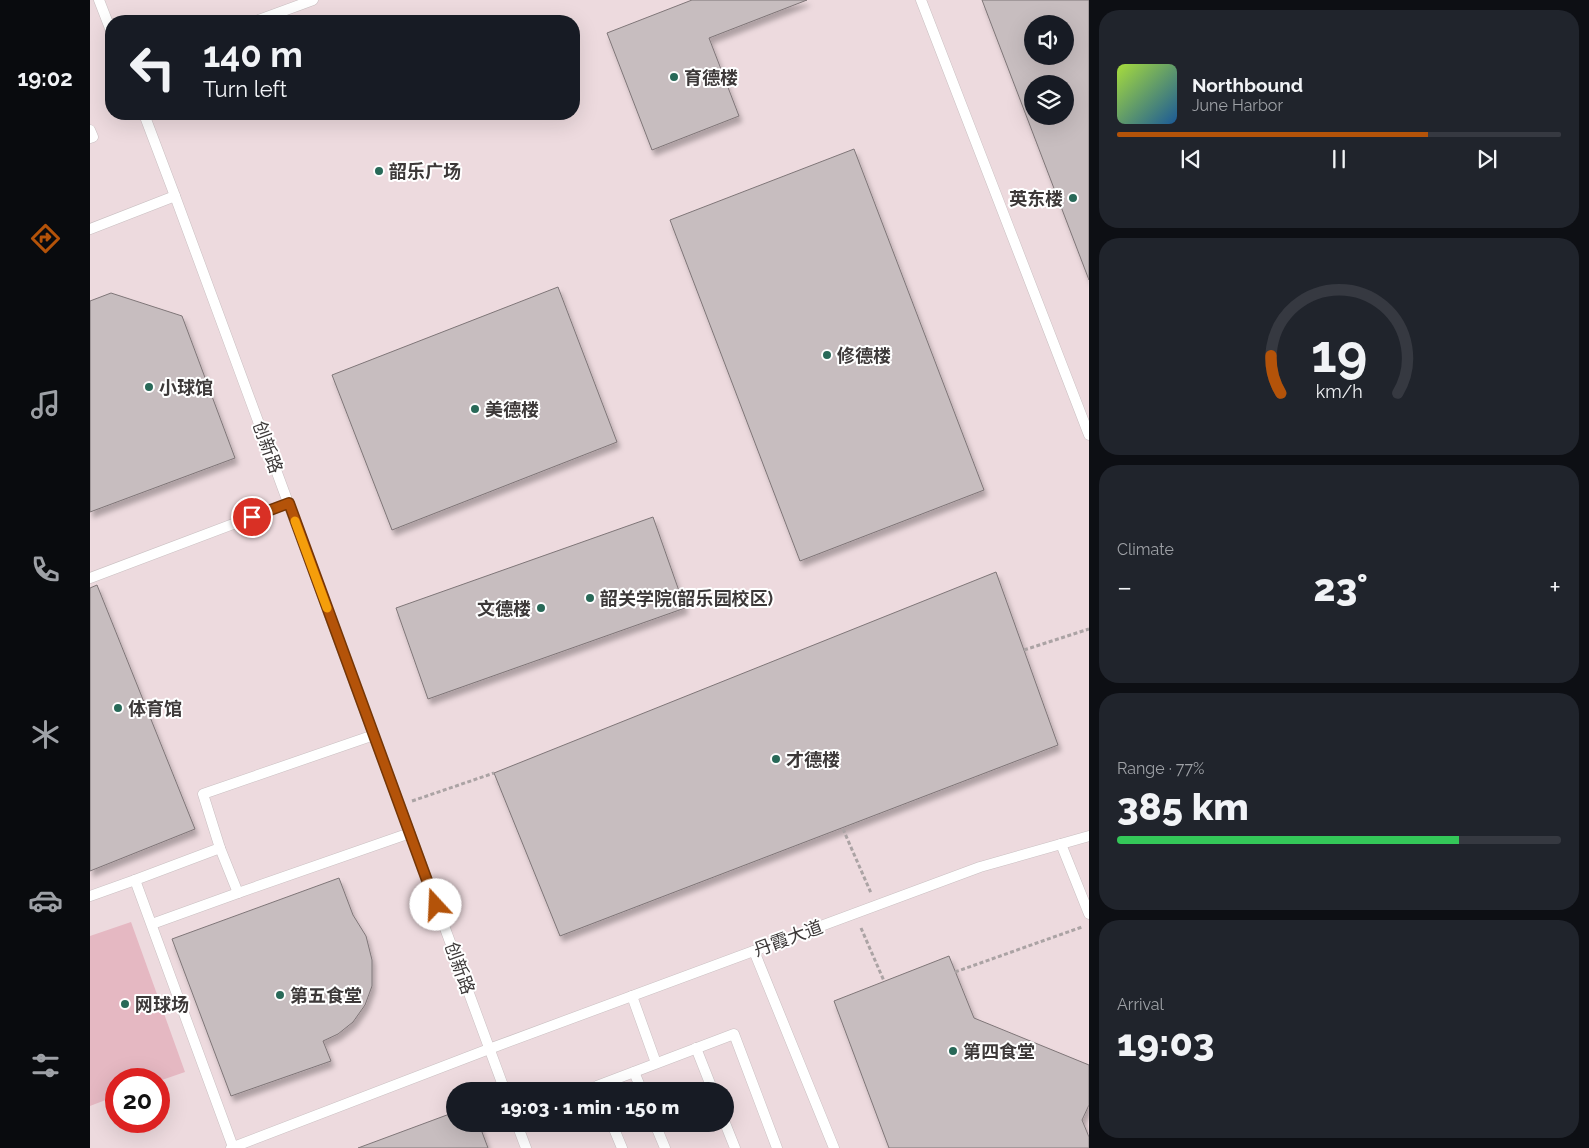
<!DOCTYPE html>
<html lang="en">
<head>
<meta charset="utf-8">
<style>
	:root { --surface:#171b24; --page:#20242c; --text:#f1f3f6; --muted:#9ea1a6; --line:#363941; --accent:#b45309 }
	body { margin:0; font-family:Raleway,"Noto Sans SC",sans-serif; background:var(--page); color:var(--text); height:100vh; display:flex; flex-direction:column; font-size:19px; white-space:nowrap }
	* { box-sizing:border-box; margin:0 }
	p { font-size:16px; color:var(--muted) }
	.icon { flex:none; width:28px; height:28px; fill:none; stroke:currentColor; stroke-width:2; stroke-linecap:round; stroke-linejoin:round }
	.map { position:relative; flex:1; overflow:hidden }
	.details { display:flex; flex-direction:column; gap:10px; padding:10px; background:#0d0f14; width:500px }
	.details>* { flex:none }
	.guide { position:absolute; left:15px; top:15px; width:475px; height:105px; border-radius:20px; box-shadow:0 5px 20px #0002; background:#171b24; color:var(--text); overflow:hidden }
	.tools { position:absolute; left:934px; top:15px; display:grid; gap:10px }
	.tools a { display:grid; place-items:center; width:50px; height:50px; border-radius:50%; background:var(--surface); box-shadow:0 5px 20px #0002; font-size:25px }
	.speed { position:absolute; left:15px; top:1068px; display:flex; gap:10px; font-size:25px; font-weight:700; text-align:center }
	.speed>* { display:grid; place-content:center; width:65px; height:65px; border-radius:50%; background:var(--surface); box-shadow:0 5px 20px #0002; line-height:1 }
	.speed .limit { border:8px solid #d22; background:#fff; color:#111 }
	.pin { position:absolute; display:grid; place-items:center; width:42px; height:42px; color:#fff; margin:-21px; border:2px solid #fff; border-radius:50%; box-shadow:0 1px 5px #0007 }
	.me { position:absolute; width:55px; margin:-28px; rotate:340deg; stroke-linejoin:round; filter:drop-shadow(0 0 4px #0008) }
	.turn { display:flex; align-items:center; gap:18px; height:105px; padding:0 15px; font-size:22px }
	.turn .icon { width:65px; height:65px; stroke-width:2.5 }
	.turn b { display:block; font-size:35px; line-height:42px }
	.big { font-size:38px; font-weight:800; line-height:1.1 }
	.details .card { flex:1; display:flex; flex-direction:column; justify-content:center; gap:8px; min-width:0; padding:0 18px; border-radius:20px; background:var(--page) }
	.details .dial { align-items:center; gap:0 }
	.dial svg { height:130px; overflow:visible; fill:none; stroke:var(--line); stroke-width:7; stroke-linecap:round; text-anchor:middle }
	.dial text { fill:var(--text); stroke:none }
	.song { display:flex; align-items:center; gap:15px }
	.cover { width:60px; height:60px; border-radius:8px; background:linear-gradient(135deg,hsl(80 70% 55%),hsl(210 70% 35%)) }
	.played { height:5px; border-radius:2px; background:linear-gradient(90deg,var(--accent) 70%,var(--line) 70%) }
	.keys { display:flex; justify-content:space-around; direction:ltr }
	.heat { display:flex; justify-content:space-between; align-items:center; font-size:28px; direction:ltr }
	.charge { height:8px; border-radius:4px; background:linear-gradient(90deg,#34c759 77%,var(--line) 0) }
	.trip { position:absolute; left:356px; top:1082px; width:288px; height:50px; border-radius:25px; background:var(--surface); box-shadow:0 5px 20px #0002; font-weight:800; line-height:50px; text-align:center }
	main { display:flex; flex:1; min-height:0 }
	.menu { display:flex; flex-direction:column; width:90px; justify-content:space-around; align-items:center; background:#090b0e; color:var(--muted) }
	.menu .icon { width:35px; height:35px }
	.menu .current { color:var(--accent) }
	.menu b { font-size:22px; color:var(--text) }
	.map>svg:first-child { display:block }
	.built { fill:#eddade; fill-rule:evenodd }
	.green { fill:#e5b8c2 }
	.building { fill:#c7bdbf; stroke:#7f7678; fill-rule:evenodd; filter:url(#shadow) }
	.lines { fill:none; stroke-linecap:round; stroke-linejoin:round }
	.lane-casing { stroke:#c9bfc1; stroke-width:11 }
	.path { stroke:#aba3a4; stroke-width:3; stroke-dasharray:4 2.5; stroke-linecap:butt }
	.lane { stroke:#fff; stroke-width:10 }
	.route-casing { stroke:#753606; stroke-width:12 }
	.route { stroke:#b45309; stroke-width:9 }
	.slow { stroke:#f59e0b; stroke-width:9 }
	.poi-dot { fill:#286958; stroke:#fff; stroke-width:2 }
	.labels { text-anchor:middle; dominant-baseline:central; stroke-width:4; stroke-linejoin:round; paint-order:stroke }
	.poi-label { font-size:18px; font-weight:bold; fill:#3d3939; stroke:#fff; text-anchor:start }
	.street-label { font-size:18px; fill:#3d3939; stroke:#fff }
</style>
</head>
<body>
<main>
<nav class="menu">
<b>19:02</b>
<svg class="icon current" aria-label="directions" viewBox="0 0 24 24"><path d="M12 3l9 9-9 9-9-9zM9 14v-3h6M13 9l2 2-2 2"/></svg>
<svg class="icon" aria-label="music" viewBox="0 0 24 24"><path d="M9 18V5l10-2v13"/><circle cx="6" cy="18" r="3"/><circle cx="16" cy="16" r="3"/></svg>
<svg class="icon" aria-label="phone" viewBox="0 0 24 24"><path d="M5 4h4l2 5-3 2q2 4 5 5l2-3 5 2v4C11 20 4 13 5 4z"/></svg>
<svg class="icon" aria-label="climate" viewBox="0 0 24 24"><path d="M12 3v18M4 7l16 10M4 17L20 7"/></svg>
<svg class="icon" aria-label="car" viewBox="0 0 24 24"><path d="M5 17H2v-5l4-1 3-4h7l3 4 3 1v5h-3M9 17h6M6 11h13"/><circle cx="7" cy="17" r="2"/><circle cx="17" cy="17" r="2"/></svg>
<svg class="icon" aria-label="filters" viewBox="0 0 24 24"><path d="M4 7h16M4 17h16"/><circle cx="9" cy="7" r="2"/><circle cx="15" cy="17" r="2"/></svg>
</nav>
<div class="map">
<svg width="999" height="1148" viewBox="0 0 999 1148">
	<defs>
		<filter id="shadow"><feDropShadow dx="3" dy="5.5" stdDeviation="2.5" flood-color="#0004"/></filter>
	</defs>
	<rect width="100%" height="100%" fill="#f4e9eb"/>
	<path class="built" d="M0,0H999V1148H0ZM21,21H484V114H21ZM942,24H975V56H942ZM942,84H975V116H942ZM26,1079H69V1121H26ZM365,1091H635V1124H365Z"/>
	<polygon class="green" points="41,922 95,1072 69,1081 69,1079 26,1079 26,1096 0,1106 0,936"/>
	<g class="building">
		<polygon points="602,0 717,0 619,38 649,116 562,150 517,33"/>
		<path d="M892,0H999V280ZM942,24H975V56H942ZM942,84H975V116H942Z"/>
		<polygon points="764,149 894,490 710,561 580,220"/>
		<polygon points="468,287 527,442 302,530 242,375"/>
		<polygon points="21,293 92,316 145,458 0,512 0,301"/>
		<polygon points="563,517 595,608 338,699 306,608"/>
		<polygon points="906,572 968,745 470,936 404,773"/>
		<polygon points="7,585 105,829 0,871 0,588"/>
		<polygon points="249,878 263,915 276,936 282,960 282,986 275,1005 263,1022 248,1034 233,1041 241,1061 141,1096 82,939"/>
		<polygon points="859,956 884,1018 999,1065 999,1105 992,1120 999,1137 999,1148 799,1148 744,1001"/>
		<polygon points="365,1112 365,1124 389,1124 398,1148 268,1148"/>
	</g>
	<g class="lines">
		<defs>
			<g id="lane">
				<polyline points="9,0 21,31"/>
				<polyline points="831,0 999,435"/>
				<polyline points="166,21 223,0"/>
				<polyline points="54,114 85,196 415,1091"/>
				<polyline points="0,130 3,137 0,138"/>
				<polyline points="0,229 85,196"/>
				<polyline points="0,578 199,503"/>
				<polyline points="971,844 999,914"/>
				<polyline points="130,848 113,794 284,735"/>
				<polyline points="0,896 45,880"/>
				<polyline points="62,924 148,893"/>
				<polyline points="664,951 744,1148"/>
				<polyline points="542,996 566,1063"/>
				<polyline points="606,1048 623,1091"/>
				<polyline points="544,1072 552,1091"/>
				<polyline points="509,1091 507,1086 644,1034 687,1148"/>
				<polyline points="635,1123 645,1148"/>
				<polyline points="427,1124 436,1148"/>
				<polyline points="522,1124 532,1148"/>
				<polyline points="565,1124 575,1148"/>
				<polyline points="143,1147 45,880 130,848 148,893 320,833"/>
				<polyline points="141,1148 399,1049 890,867 999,836"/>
			</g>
		</defs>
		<use href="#lane" class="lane-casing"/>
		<g class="path">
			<polyline points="934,650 999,629"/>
			<polyline points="322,801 404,773"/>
			<polyline points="753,829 781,893"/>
			<polyline points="771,928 794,981"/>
			<polyline points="865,972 992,927"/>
		</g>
		<use href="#lane" class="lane"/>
	</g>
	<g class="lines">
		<defs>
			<polyline id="route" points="162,517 199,503 346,905"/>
		</defs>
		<use href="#route" class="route-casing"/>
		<use href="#route" class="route"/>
		<polyline class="slow" points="205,521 237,608"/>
	</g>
	<g class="poi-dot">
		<circle cx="584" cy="77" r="5"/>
		<circle cx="289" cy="171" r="5"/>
		<circle cx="983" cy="198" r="5"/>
		<circle cx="737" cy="355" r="5"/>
		<circle cx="59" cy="387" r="5"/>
		<circle cx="385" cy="409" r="5"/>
		<circle cx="500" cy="598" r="5"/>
		<circle cx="451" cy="608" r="5"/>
		<circle cx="28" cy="708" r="5"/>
		<circle cx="686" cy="759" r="5"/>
		<circle cx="190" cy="995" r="5"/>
		<circle cx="35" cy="1004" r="5"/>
		<circle cx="863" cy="1051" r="5"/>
	</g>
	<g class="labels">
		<g class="poi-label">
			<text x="594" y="77">育德楼</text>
			<text x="299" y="171">韶乐广场</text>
			<text x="973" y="198" text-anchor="end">英东楼</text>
			<text x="747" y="355">修德楼</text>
			<text x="69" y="387">小球馆</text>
			<text x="395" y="409">美德楼</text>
			<text x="510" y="598">韶关学院(韶乐园校区)</text>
			<text x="441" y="608" text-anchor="end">文德楼</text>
			<text x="38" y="708">体育馆</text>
			<text x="696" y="759">才德楼</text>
			<text x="200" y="995">第五食堂</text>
			<text x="45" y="1004">网球场</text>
			<text x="873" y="1051">第四食堂</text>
		</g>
		<g class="street-label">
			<text transform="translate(178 447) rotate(70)">创新路</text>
			<text transform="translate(698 938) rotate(-20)">丹霞大道</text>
			<text transform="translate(370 968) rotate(70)">创新路</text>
		</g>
	</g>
</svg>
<div class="tools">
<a><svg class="icon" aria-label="sound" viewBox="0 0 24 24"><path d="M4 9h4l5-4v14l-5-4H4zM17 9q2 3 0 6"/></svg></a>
<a><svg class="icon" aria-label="layers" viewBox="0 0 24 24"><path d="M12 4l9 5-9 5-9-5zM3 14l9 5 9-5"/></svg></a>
</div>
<div class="speed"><div class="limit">20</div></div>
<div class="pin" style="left:162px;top:517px;background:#d93025"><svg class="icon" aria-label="arrive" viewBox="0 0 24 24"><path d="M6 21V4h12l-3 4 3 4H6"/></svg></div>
<svg class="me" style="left:346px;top:905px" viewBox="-20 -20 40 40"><circle r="19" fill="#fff"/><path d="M0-13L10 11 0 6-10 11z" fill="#b45309"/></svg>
<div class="trip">19:03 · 1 min · 150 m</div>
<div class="guide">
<div class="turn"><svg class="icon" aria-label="left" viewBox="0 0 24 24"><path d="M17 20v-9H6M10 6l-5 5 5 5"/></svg><div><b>140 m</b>Turn left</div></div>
</div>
</div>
<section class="details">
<div class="card">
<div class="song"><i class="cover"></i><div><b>Northbound</b><p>June Harbor</p></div></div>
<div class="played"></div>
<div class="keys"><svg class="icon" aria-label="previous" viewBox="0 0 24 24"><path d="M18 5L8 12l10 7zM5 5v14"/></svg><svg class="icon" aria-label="pause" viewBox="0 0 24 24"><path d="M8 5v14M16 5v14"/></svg><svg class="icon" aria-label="next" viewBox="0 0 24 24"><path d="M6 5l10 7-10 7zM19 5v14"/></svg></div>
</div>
<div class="card dial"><svg viewBox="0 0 100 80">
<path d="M14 69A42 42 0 1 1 86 69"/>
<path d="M14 69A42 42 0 0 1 8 46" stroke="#b45309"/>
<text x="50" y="56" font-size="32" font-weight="700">19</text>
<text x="50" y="72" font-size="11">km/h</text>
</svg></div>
<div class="card"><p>Climate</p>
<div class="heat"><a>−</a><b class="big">23°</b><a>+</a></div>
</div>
<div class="card"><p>Range · 77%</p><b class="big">385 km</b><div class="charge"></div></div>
<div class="card"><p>Arrival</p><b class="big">19:03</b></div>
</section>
</main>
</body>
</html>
